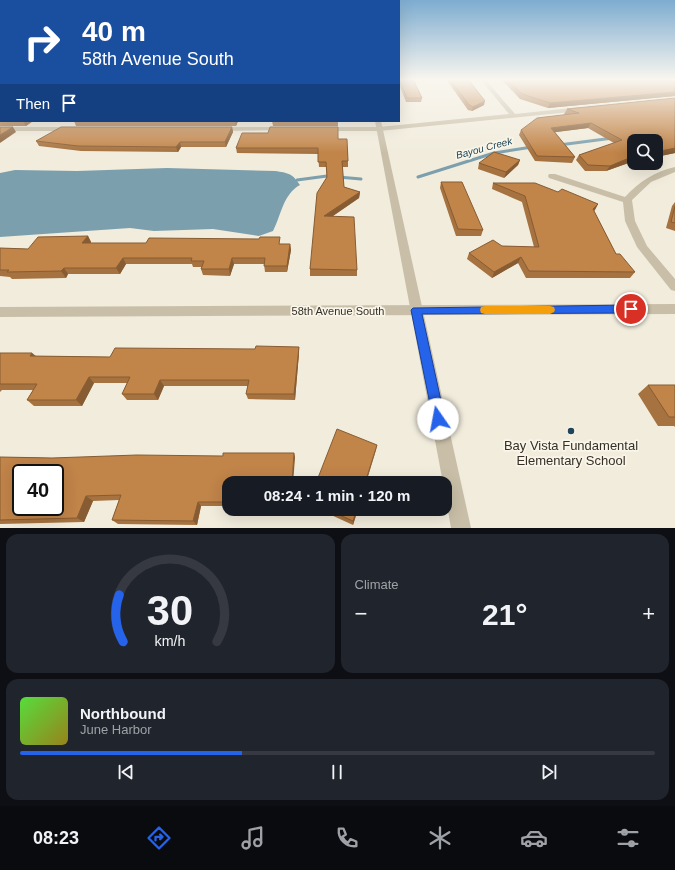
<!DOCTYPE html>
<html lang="en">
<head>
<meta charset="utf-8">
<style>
	:root { --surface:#171b24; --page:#20242c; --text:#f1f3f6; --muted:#9ea1a6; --line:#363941; --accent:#2563eb }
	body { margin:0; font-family:Arial,sans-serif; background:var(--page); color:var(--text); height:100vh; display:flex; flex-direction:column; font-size:15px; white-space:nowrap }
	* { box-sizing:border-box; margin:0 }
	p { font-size:13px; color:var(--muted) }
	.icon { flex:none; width:22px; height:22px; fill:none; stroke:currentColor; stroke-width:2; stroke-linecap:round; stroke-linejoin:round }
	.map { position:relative; height:528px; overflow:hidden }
	.sheet { display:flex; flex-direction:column; gap:6px; padding:6px; background:#0d0f14; flex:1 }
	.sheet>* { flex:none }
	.guide { position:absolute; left:0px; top:0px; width:400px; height:122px; box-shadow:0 4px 16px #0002; background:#1a4fa0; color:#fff; overflow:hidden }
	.tools { position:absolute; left:627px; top:134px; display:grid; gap:8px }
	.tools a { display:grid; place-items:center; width:36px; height:36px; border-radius:8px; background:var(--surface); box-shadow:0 4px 16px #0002; font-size:20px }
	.speed { position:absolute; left:12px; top:464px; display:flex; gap:8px; font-size:20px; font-weight:700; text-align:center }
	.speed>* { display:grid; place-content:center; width:52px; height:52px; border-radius:50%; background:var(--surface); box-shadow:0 4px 16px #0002; line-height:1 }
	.speed .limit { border:2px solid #111; border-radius:6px; background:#fff; color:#111 }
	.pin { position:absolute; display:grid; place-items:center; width:34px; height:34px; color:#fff; margin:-17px; border:2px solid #fff; border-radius:50%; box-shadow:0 1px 4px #0007 }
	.me { position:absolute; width:44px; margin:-22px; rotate:348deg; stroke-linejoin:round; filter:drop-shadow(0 0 3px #0008) }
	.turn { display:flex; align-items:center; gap:14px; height:84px; padding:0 16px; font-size:18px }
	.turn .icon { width:52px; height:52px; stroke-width:2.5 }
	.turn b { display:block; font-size:28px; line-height:34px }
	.then { display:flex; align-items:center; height:38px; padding:0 16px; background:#0003; gap:8px; font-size:15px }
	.big { font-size:30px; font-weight:700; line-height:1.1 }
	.sheet .card { flex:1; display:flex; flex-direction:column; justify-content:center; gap:6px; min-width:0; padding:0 14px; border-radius:12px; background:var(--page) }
	.sheet .dial { align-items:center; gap:0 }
	.dial svg { height:104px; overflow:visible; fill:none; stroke:var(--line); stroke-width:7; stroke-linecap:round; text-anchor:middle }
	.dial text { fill:var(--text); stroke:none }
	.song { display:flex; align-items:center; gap:12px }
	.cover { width:48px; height:48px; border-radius:6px; background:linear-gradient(135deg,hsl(110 70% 55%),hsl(50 70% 35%)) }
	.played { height:4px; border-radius:2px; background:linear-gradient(90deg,var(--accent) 35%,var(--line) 35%) }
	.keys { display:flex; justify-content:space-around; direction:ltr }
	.heat { display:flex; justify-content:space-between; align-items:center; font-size:22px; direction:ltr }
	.sheet .tiles { flex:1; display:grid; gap:6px; grid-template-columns:1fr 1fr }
	.card:last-child { grid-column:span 2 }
	.trip { position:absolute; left:222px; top:476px; width:230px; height:40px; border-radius:12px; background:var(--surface); box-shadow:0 4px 16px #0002; font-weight:700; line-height:40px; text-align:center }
	.tabs { display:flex; height:64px; justify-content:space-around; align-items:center; background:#090b0e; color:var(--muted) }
	.tabs .icon { width:28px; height:28px }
	.tabs .selected { color:var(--accent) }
	.tabs b { font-size:18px; color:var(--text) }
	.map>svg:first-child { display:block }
	.water { fill:#7c9fad }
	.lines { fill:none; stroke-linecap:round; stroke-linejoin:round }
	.stream { stroke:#7c9fad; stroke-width:3 }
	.minor { fill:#c9bfa8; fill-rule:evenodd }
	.tertiary { fill:#c9bfa8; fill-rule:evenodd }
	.wall { fill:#a6723f }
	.shaded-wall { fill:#875c33 }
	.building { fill:#c18449; stroke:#875c33; fill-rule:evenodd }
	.route { fill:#2563eb; stroke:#184099 }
	.slow { fill:#f59e0b }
	.poi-dot { fill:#1f4556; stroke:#f9f5e8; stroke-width:1.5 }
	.labels { text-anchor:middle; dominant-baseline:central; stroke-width:3.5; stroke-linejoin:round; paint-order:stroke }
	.far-water-label { font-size:10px; font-style:italic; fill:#1f4556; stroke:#f9f5e8 }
	.street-label { font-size:11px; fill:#363028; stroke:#f9f5e8 }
	.near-poi-label { font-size:13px; fill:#363028; stroke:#f9f5e8 }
</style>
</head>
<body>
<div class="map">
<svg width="675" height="528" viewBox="0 0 675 528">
	<rect width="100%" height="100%" fill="#f1ecdc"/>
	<path class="water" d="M167,168L275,171C288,173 292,173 300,185C283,194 281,216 273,231L259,236L213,229L154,231L130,228L0,237V173L15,170L77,171Z"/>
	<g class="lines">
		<g class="stream">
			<polyline points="559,145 613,138"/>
			<polyline points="418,177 494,153 532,147"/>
			<polyline points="297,180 327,176 361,179"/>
		</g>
		<g class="minor">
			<polygon points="480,79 485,79 515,114 581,107 584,109 581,111 379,131 323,131 320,129 323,127 379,127 509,114"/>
			<polygon points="0,127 72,127 75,129 72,131 0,131"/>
			<polygon points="284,127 286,128 286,130 217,131 214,129 217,127"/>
			<path d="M675,167V172L651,182L632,200L635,221L647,246L675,279V291L671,290L637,247L625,221L623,202L549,178L548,176L549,174H555L625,197C640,181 654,172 675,167Z"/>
			<polygon points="675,304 675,314 0,317 0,307"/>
		</g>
		<polygon class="tertiary" points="375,121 381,121 471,528 451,528 445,494 445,483 443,483"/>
	</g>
	<g class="wall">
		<polygon points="0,79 1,121 33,121 26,126 0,126"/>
		<polygon points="399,79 413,79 422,98 421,102 406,102 399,84"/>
		<polygon points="446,79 468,79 484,105 472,111 468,110"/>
		<polygon points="501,79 675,79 675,96 548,108 520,99"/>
		<polygon points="675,98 675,153 656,157 656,141 634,141 634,161 606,171 585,171 576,160 579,155 614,143 588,128 555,132 575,157 572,163 535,161 519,135 521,130 566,114 564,114 567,109"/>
		<polygon points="74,121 238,121 236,126 76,126"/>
		<polygon points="272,121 338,121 338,126 273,126"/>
		<polygon points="232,127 233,132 226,147 181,147 178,152 81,151 39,146 36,141"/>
		<polygon points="338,139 348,161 348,167 342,167 344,187 360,192 359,198 333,216 357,270 357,276 310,276 310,269 327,177 326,167 319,167 318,154 237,153 236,148"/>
		<polygon points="520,160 518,165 504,178 478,169 479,163"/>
		<polygon points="441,182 483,230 481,236 456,236 440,188"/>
		<polygon points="493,183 558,192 598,204 594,211 616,254 635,272 630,278 526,278 518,263 492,278 467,259 469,253 502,246 534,247 522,202 492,189"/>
		<polygon points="675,202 675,231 666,228 672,206"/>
		<polygon points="88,236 91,242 91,243 290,244 291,250 287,272 265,272 264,264 234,264 230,276 203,275 201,269 202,267 193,267 192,264 126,264 120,274 68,274 66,278 12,279 10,277 0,276 0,248 28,249"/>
		<polygon points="299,347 299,353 295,400 248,399 246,394 248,386 164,386 158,400 127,400 122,394 127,383 94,383 82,406 34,406 27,400 33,390 2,390 0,392 0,353 32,353 36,356 110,357"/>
		<polygon points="648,385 675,385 675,427 674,426 658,426 638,394"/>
		<polygon points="294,453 295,458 229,483 229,506 201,506 197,525 118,524 112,520 119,500 93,501 84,522 0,524 0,457 52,458 223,456"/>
		<polygon points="318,509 358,509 353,525"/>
	</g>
	<g class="shaded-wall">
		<polygon points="675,92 675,96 548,108 550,103"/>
		<polygon points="485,101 484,105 472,111 473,107"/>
		<polygon points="23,121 33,121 26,126"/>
		<polygon points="235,121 238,121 236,126"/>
		<polygon points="591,123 588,128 549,133 551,128"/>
		<polygon points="13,127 16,132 0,143 0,135"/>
		<polygon points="232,127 233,132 226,147 225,142"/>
		<polygon points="180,142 181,147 178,152 176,147"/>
		<polygon points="675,148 675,153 656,157 656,152"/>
		<polygon points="634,156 634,161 606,171 610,166"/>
		<polygon points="520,160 518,165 504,178 506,172"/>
		<polygon points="360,192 359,198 324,222 324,216"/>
		<polygon points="598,204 595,210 589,215 593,209"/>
		<polygon points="88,236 91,242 86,250 82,243"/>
		<polygon points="290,244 291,250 287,272 287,266"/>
		<polygon points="521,257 518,263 492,278 494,272"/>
		<polygon points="123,258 126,264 120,274 116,268"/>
		<polygon points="232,258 234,264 230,276 229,269"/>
		<polygon points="64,268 68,274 66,278 61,271"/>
		<polygon points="299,347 299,353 295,400 294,394"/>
		<polygon points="32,353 38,359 30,356"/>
		<polygon points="89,377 94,383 82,406 76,400"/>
		<polygon points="160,380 164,386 158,400 154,394"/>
		<polygon points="377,445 376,450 366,483 365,483"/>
		<polygon points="294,453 295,458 293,483 292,483"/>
		<polygon points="86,496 93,501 84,522 77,518"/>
		<polygon points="198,502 201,506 197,525 193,521"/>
		<polygon points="357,509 358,509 353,525 353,521"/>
	</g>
	<g class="building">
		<rect x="0" y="79" width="1" height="42"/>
		<polygon points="399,79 413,79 422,98 407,98"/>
		<polygon points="450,79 468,79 485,101 473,107 469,105"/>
		<polygon points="506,79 675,79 675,92 550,103 522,94"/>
		<polygon points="675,98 675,148 656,152 656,141 634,141 634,156 610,166 588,165 579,155 622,140 591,123 551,128 575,157 537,156 521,130 537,118 579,113 567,109"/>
		<polygon points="0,127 13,127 0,135"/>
		<polygon points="61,127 232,127 225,142 180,142 176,147 78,146 36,141"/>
		<polygon points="270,127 338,127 338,139 347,139 348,161 342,161 344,187 360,192 324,216 354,217 357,270 310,269 317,193 327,177 326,162 318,162 318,148 236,148 242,133 268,133"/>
		<polygon points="494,152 520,160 506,172 479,163"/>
		<polygon points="441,182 462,182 483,230 458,229"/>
		<polygon points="493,183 535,183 558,192 562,189 598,204 593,209 616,254 620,254 635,272 529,271 521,257 494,272 469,253 493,240 502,246 539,247 525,196"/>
		<polygon points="675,206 675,223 671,222"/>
		<polygon points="88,236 82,243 146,243 149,238 259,239 260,237 280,237 279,244 290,244 287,266 264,266 265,258 232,258 229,269 201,269 204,261 191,261 192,258 123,258 116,268 64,268 61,271 7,272 9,270 0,270 0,248 28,249 38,237"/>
		<polygon points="256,346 299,347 294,394 246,394 249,380 160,380 154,394 122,394 130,377 89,377 76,400 27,400 37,384 0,384 0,353 32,353 30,356 110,357 115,348 255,349"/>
		<polygon points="648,385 675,385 675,417 669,417"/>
		<polygon points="337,429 377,445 365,483 316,483"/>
		<path d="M223,453H294L292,483H229V502H198L193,521L112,520L121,495L86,496L77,518L0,520V457L52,458L137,455L223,456ZM21,473H55V507H21Z"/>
		<polygon points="326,509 357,509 353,521"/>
	</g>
	<linearGradient id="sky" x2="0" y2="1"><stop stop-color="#7dacd0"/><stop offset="0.52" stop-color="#f9f6ef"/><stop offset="1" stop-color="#f9f6ef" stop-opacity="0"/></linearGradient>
	<rect width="675" height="153" fill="url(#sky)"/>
	<polygon class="route" points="631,305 634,306 636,309 634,312 631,313 422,314 445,419 443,424 438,426 434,424 411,310 413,308"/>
	<polygon class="slow" points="485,306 550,306 554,307 555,310 554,312 550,314 485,314 481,313 480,310 481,307"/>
	<circle class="poi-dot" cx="571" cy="431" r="4"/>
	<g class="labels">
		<g class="far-water-label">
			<text transform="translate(484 148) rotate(-15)">Bayou Creek</text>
		</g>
		<g class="street-label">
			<text x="338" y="311">58th Avenue South</text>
		</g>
		<g class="near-poi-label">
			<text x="571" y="445">Bay Vista Fundamental<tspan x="571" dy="15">Elementary School</tspan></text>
		</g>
	</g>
</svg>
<div class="tools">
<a><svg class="icon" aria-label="search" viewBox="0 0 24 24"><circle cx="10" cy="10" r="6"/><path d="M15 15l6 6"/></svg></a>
</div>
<div class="speed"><div class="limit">40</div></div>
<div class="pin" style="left:631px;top:309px;background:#d93025"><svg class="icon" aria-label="arrive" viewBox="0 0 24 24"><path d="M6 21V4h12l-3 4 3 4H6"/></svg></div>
<svg class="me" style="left:438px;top:419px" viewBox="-20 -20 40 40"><circle r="19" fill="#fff"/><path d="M0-13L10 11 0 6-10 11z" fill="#2563eb"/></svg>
<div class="trip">08:24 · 1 min · 120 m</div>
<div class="guide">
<div class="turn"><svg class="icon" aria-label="right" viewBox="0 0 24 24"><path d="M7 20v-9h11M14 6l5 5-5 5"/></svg><div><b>40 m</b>58th Avenue South</div></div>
<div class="then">Then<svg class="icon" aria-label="arrive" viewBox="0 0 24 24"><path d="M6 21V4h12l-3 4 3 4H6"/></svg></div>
</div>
</div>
<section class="sheet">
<div class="tiles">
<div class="card dial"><svg viewBox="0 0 100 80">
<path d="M14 69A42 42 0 1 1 86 69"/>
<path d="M14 69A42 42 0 0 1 11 33" stroke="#2563eb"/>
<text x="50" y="56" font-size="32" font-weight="700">30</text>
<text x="50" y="72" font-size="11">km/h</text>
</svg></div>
<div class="card"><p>Climate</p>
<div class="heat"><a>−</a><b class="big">21°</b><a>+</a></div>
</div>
<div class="card">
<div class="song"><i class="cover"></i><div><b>Northbound</b><p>June Harbor</p></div></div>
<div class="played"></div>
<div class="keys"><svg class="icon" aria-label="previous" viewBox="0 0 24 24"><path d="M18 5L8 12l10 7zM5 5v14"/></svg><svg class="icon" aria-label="pause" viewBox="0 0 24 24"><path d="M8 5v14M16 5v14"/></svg><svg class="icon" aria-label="next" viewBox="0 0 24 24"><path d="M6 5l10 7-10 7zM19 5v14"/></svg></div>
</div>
</div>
</section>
<nav class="tabs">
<b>08:23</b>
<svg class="icon selected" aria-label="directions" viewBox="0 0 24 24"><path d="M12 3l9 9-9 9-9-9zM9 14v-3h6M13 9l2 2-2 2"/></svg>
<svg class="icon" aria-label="music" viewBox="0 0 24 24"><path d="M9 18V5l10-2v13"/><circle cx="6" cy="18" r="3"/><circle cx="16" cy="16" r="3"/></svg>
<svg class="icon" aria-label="phone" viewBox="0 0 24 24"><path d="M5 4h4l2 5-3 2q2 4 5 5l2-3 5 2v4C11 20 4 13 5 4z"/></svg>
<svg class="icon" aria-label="climate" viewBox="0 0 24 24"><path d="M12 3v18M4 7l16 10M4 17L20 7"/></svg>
<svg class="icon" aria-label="car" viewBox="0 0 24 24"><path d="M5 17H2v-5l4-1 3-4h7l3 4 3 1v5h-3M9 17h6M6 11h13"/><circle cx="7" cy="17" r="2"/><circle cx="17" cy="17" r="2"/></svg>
<svg class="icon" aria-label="filters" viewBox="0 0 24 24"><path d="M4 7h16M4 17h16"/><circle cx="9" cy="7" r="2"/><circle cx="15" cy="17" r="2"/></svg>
</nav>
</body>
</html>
